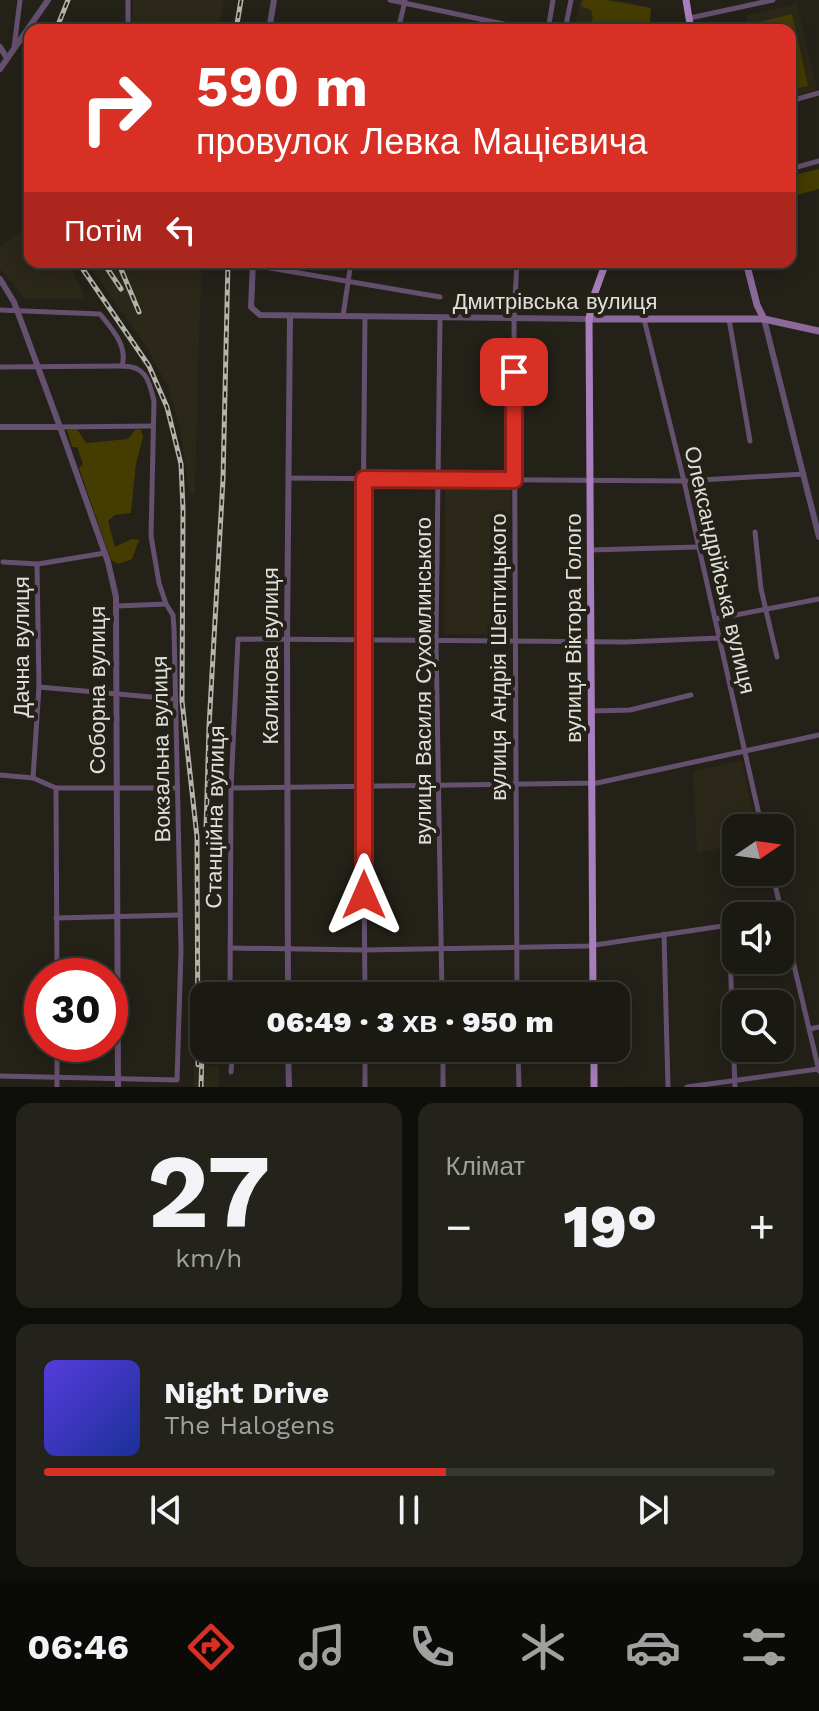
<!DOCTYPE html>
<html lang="uk">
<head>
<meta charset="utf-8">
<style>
	:root { --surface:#1a1912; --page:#23221b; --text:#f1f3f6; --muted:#9fa09f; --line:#383832; --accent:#d93025 }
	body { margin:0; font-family:"Work Sans",sans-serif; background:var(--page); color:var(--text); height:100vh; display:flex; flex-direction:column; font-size:30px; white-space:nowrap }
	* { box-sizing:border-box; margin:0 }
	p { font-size:26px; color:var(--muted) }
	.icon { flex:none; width:44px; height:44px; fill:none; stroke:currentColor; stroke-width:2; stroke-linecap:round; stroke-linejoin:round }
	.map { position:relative; height:1087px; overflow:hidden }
	.side { display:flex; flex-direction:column; gap:16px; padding:16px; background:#0e0e0a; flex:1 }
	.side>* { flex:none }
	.banner { position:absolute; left:24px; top:24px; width:772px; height:244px; border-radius:16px; box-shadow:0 4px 20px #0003,0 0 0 2px var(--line); background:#d93025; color:#fff; overflow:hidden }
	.needle { width:52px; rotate:77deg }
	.buttons { position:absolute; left:722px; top:814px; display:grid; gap:16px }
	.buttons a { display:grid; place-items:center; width:72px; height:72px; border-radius:16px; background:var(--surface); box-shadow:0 4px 20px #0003,0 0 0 2px var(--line); font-size:40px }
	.speed { position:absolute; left:24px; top:958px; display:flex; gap:16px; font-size:40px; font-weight:700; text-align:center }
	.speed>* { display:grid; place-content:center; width:104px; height:104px; border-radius:50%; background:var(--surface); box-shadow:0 4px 20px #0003,0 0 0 2px var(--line); line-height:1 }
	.speed .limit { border:12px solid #d22; background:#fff; color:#111 }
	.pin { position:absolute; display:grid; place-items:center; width:68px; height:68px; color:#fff; margin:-34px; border-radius:16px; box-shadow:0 4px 12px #0006 }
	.me { position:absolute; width:88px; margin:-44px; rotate:0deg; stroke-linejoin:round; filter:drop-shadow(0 0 6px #0008) }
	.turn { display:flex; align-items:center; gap:28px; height:168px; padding:0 40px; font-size:36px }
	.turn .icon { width:104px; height:104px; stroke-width:2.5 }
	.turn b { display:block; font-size:56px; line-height:68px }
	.then { display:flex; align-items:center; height:76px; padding:0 40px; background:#0003; gap:16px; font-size:30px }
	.big { font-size:60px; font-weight:800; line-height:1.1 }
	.side .tile { flex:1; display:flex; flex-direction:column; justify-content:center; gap:12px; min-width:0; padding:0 28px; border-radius:16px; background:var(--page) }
	.side .dial { align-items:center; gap:0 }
	.dial b { font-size:104px; line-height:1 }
	.song { display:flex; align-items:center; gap:24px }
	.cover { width:96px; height:96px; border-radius:12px; background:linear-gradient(135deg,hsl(250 70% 55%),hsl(230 70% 35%)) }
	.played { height:8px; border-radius:4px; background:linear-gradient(90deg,var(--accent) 55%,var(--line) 55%) }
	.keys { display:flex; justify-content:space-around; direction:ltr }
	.heat { display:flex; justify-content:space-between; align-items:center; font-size:44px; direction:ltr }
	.side .tiles { flex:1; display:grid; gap:16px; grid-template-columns:1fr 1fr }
	.tile:last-child { grid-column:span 2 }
	.trip { position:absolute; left:190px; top:982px; width:440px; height:80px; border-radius:16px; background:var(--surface); box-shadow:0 4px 20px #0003,0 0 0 2px var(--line); font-weight:800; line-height:80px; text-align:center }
	.dock { display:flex; height:128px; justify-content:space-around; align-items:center; background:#0a0a07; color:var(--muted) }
	.dock .icon { width:56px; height:56px }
	.dock .on { color:var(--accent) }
	.dock b { font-size:36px; color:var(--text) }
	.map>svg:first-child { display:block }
	.built { fill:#2b2819 }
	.green { fill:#453c01 }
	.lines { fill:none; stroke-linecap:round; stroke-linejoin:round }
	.minor { stroke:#65506f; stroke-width:5 }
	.tertiary { stroke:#65506f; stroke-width:6 }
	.secondary { stroke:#8b6a9b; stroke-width:7 }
	.primary { stroke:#a97ebd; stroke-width:7 }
	.rail-casing { stroke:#b4b3ac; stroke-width:5 }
	.rail { stroke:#232118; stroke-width:2; stroke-dasharray:6; stroke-linecap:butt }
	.route-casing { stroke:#8d1f18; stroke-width:20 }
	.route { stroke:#d93025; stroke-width:14 }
	.labels { text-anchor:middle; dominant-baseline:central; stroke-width:8; stroke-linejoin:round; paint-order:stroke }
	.street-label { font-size:22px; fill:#e0dfd9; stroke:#232118 }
</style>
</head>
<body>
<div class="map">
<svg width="819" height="1087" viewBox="0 0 819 1087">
	<rect width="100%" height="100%" fill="#232118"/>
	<g class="built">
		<polygon points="133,0 224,0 219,30 132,30"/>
		<polygon points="580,0 617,0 647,7 648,30 574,30"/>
		<polygon points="797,4 817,90 790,97 790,30 749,30 746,15"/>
		<polygon points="30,228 30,262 68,262 86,299 25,299 0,269 0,248 15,235"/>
		<polygon points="86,262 203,262 200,302 195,494 189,493 181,432 168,386 146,346"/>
		<polygon points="445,483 506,483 506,490 511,490 508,635 444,634"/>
		<polygon points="741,761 757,828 736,828 736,836 733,837 734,846 697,852 693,771"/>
		<polygon points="193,1066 219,1066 219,1087 194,1087"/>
	</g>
	<g class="green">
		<polygon points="583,0 606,0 651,8 650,21 664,27 663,30 630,30 612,26 611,30 587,30 593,18 591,10 581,6"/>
		<polygon points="792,14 808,86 790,90 790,30 752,30 750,24"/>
		<polygon points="819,169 819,189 790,197 790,176"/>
		<polygon points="77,429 86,443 128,439 136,429 141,430 143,437 136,464 131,513 115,515 108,521 115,547 132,539 139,540 132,559 118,564 111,560 79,468 83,464 77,447 72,447 67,430"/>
	</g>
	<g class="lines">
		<g class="minor">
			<polyline points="390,0 532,30"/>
			<polyline points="690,18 773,0"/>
			<polyline points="128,30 128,0"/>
			<polyline points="398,30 405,1"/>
			<polyline points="548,30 553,0"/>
			<polyline points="565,30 571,0"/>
			<polyline points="14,48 20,0"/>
			<polyline points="790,101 819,93"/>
			<polyline points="790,169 819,161"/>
			<polyline points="560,262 578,265 592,262"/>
			<polyline points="253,265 440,297"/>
			<path d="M0,310L100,314C112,329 128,346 122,366C146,366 149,380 154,401L151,536L159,583L166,604L173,615L174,628L181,950L177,1080L0,1076"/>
			<polyline points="343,316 351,262"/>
			<polyline points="440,318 436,640 442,996"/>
			<polyline points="644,319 684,481 762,828"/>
			<polyline points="729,319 750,441"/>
			<polyline points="0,367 122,366"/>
			<polyline points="60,427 152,426"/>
			<polyline points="288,478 684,481 804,474"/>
			<polyline points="755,532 761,589 777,657"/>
			<polyline points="590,550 698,547"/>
			<polyline points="3,562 38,564 105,553"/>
			<polyline points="117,606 166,604"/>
			<polyline points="715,619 819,599"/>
			<polyline points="39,687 174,699"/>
			<polyline points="591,711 630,710 691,695"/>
			<polyline points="0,775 33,778 56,788 177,788"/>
			<polyline points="33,778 39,687 37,564"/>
			<polyline points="56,788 57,976"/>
			<polyline points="231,788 597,783 819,735"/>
			<polyline points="772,872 819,1071"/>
			<polyline points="56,918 180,915"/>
			<polyline points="729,926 735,1087"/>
			<polyline points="664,934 668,1087"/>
			<polyline points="230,948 364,950 588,946 736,924"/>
			<polyline points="230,996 231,788 238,639 626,642 719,638"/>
			<polyline points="365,996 362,639 365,318"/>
			<polyline points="517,996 514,318 517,262"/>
			<polyline points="810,1029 819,1027"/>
			<polyline points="57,1044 57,1087"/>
			<polyline points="443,1048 443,1087"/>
			<polyline points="518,1048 519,1087"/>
			<polyline points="231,1072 233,1048"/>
			<polyline points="365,1087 365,1048"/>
			<polyline points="687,1087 818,1069"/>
		</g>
		<g class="tertiary">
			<polyline points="269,30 274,0"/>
			<polyline points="0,47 7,58"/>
			<polyline points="0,69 48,0"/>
			<polyline points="253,262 251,307 260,315 589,319"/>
			<polyline points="0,279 14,302 60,427 108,562 116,597 118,1087"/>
			<polyline points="764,319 819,537"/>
			<polyline points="0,427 60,427"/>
			<polyline points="288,996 287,638 290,317"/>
			<polyline points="288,1048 289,1087"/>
		</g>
		<g class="secondary">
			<polyline points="746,262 757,305 764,319"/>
			<polyline points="589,319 764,319 819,331"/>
		</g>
		<g class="primary">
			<polyline points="686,0 691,30"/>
			<polyline points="593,996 589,319 593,298 606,262"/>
			<polyline points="594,1048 594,1087"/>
		</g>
		<defs>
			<g id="rail">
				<polyline points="56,30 68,0"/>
				<polyline points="236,30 241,0"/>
				<polyline points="78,262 149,366 167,407 181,464 183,509 182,701 197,837 198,1065"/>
				<polyline points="103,262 121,289"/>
				<polyline points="118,262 139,312"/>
				<polyline points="206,829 209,727 223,479 228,262"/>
				<polyline points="201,1087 202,1053"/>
			</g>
		</defs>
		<use href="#rail" class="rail-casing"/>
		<use href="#rail" class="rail"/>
	</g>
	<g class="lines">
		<defs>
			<polyline id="route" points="364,895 364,479 514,480 514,372"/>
		</defs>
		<use href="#route" class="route-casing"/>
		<use href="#route" class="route"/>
	</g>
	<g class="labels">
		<g class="street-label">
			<text x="555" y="301">Дмитрівська вулиця</text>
			<text transform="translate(720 570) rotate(77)">Олександрійська вулиця</text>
			<text transform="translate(573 628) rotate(-90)">вулиця Віктора Голого</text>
			<text transform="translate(21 647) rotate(-90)">Дачна вулиця</text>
			<text transform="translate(270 656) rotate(-90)">Калинова вулиця</text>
			<text transform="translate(498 657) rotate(-90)">вулиця Андрія Шептицького</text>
			<text transform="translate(423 681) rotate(-90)">вулиця Василя Сухомлинського</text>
			<text transform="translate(97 690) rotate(-90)">Соборна вулиця</text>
			<text transform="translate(161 749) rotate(-91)">Вокзальна вулиця</text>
			<text transform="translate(215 817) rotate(-89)">Станційна вулиця</text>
		</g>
	</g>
</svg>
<div class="buttons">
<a><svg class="needle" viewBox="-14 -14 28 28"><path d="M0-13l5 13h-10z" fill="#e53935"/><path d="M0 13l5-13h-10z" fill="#9fa09f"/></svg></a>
<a><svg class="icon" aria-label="sound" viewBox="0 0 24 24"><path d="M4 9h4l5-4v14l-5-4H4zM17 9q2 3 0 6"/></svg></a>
<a><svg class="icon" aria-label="search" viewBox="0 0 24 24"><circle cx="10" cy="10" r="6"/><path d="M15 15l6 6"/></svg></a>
</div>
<div class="speed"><div class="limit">30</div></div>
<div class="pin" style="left:514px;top:372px;background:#d93025"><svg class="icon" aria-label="arrive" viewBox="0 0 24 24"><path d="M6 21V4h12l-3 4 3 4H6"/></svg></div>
<svg class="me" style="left:364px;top:895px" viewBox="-20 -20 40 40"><path d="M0-17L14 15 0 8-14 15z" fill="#d93025" stroke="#fff" stroke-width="4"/></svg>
<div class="trip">06:49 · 3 хв · 950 m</div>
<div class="banner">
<div class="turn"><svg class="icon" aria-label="right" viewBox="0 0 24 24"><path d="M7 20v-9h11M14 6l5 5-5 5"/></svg><div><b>590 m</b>провулок Левка Мацієвича</div></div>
<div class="then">Потім<svg class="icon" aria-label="left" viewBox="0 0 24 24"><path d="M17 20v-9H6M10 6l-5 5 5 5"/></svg></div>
</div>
</div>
<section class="side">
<div class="tiles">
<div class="tile dial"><b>27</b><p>km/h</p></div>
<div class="tile"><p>Клімат</p>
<div class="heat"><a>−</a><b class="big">19°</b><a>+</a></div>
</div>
<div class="tile">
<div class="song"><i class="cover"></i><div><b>Night Drive</b><p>The Halogens</p></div></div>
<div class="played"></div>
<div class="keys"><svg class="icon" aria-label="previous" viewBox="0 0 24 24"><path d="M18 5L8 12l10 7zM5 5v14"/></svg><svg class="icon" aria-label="pause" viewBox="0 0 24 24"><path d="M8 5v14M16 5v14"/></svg><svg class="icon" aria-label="next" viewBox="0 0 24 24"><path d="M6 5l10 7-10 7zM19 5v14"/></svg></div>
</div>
</div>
</section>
<nav class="dock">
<b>06:46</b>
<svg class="icon on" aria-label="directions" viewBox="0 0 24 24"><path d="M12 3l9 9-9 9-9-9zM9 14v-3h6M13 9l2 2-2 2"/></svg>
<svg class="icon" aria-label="music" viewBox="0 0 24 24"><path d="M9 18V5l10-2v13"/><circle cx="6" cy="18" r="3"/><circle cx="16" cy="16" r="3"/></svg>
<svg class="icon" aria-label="phone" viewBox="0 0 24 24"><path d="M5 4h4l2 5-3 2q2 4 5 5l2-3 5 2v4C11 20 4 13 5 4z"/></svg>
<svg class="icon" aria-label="climate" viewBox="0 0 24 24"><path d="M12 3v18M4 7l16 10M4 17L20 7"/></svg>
<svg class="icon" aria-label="car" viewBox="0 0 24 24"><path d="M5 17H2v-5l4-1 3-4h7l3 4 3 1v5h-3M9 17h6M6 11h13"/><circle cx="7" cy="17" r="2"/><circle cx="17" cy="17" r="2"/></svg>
<svg class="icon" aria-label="filters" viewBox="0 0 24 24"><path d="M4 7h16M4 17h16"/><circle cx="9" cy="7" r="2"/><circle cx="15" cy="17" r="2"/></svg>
</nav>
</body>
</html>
